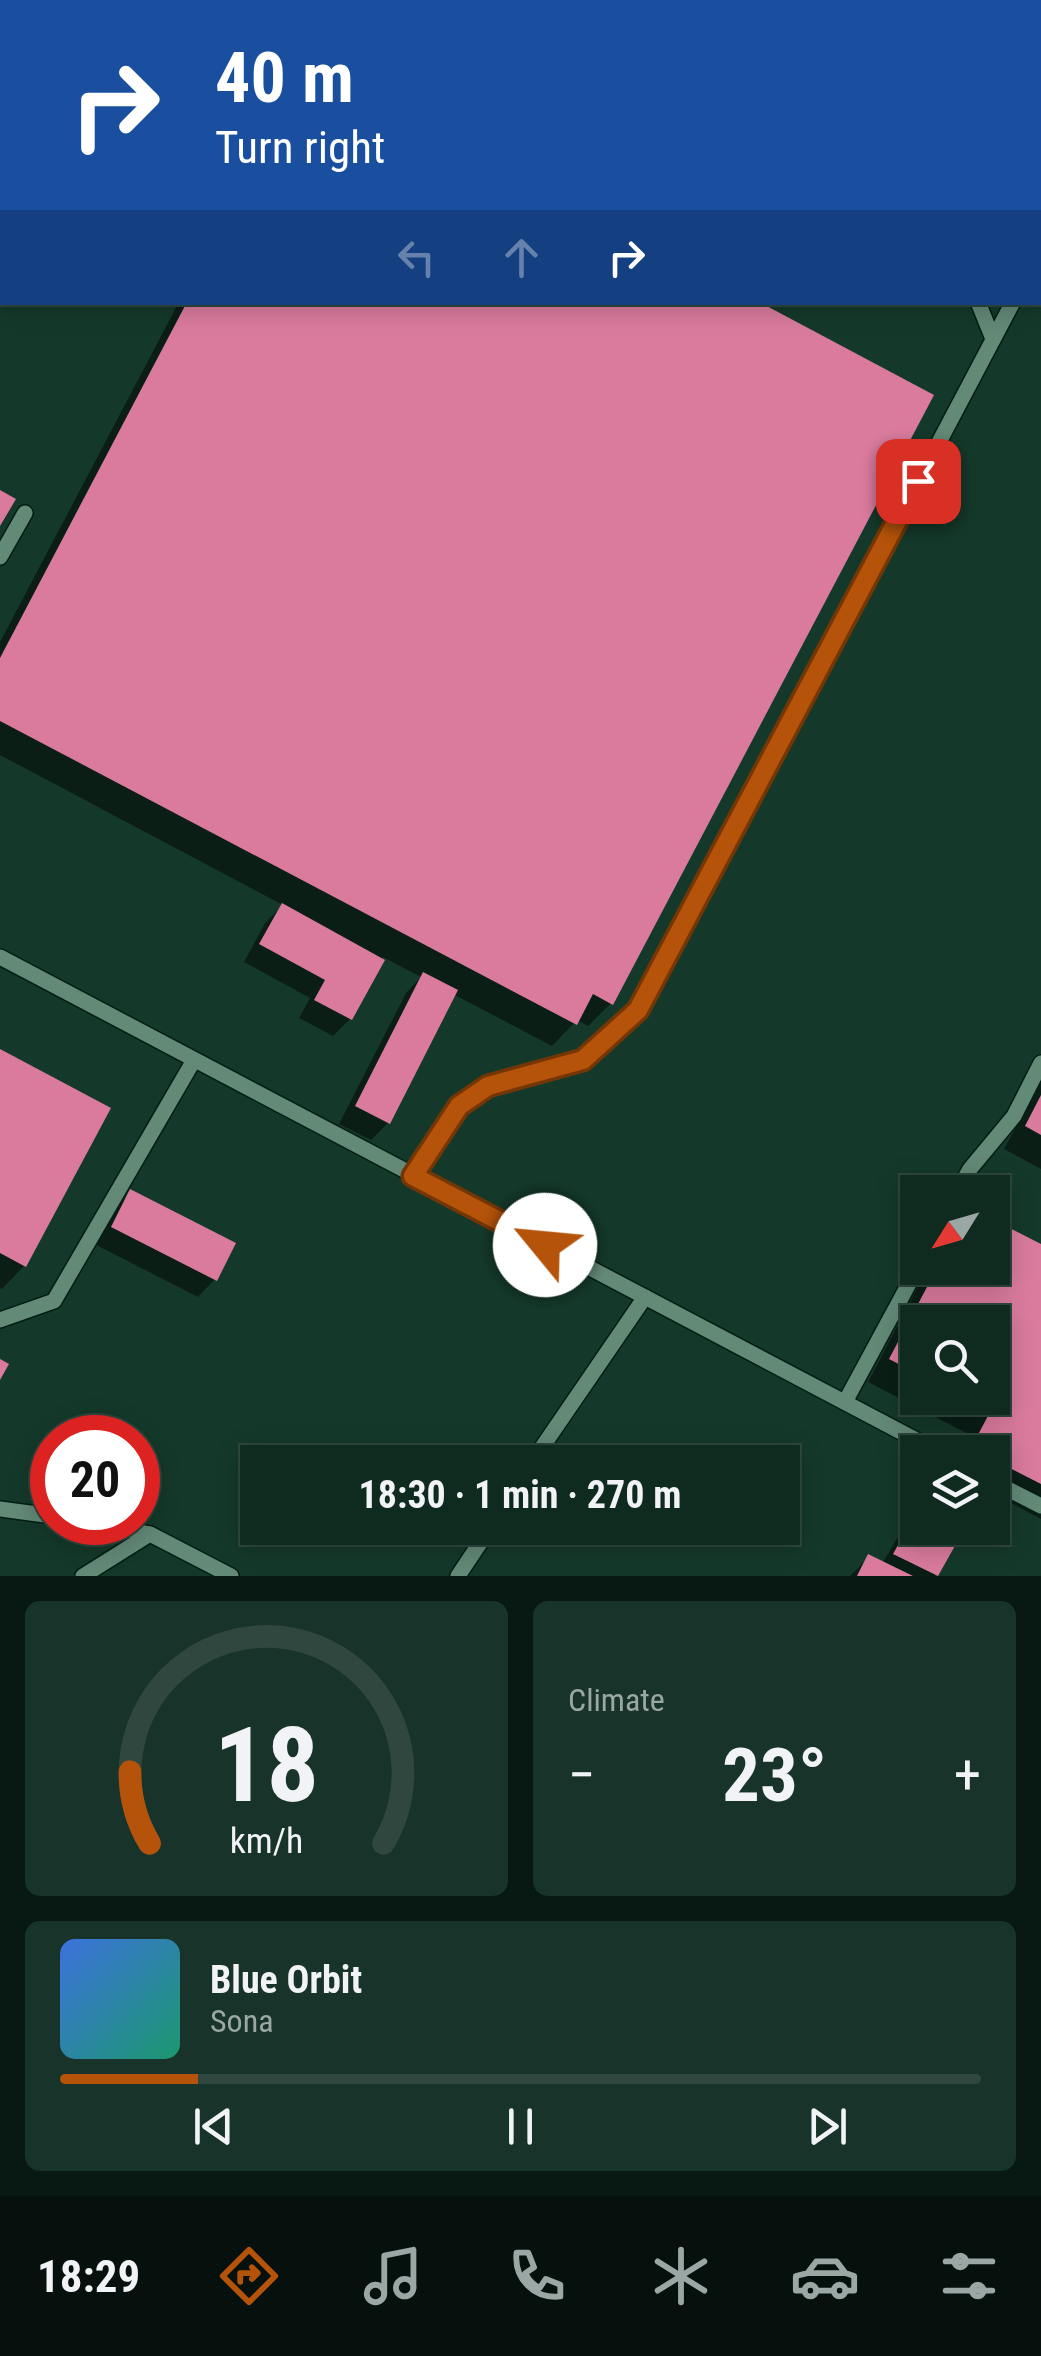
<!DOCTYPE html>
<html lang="en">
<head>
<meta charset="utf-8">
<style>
	:root { --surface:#0f2b20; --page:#183329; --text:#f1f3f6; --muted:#9ba7a5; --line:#2f473e; --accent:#b45309 }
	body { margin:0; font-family:"Roboto Condensed",sans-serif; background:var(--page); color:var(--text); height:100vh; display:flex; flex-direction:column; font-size:38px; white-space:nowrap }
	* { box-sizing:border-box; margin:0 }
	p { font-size:32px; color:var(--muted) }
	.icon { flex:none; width:55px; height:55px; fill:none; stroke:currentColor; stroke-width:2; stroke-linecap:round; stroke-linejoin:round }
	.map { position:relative; height:1576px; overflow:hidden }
	.drawer { display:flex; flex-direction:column; gap:25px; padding:25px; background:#081812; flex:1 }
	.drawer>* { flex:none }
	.guide { position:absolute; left:0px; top:0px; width:1042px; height:305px; box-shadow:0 5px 25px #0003,0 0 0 2px var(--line); background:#1a4fa0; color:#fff; overflow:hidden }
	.needle { width:65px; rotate:233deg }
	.fabs { position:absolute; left:900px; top:1175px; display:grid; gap:20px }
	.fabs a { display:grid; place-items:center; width:110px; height:110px; border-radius:0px; background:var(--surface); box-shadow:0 5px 25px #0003,0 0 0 2px var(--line); font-size:50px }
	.speed { position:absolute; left:30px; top:1415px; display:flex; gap:20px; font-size:50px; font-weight:700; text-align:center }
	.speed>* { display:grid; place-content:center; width:130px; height:130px; border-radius:50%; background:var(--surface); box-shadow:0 5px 25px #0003,0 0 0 2px var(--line); line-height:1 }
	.speed .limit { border:15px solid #d22; background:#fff; color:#111 }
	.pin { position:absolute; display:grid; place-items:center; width:85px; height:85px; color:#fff; margin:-42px; border-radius:20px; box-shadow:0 5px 15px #0006 }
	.me { position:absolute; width:110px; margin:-55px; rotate:298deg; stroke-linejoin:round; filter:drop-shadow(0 0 8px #0008) }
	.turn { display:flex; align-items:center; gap:35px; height:210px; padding:0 50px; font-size:45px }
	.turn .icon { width:130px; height:130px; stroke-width:2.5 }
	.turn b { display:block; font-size:70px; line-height:85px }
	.lanes { display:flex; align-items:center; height:95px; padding:0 50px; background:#0003; justify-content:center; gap:50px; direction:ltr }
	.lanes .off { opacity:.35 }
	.big { font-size:75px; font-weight:700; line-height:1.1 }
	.drawer .card { flex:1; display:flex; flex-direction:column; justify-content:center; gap:15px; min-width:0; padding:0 35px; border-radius:15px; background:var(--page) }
	.drawer .dial { align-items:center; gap:0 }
	.dial svg { height:260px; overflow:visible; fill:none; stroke:var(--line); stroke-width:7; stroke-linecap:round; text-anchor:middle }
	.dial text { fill:var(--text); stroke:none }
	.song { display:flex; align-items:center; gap:30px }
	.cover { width:120px; height:120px; border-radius:15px; background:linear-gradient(135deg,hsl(220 70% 55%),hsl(160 70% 35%)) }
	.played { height:10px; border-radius:5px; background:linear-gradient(90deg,var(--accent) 15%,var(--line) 15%) }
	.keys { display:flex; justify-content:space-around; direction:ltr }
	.heat { display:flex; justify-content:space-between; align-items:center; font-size:55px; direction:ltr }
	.drawer .tiles { flex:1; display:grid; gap:25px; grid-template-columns:1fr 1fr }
	.card:last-child { grid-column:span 2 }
	.trip { position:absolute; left:240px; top:1445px; width:560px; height:100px; border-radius:0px; background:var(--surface); box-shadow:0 5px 25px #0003,0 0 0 2px var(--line); font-weight:700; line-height:100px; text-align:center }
	.dock { display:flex; height:160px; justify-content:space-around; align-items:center; background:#06110d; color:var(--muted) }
	.dock .icon { width:70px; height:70px }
	.dock .current { color:var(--accent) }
	.dock b { font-size:45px; color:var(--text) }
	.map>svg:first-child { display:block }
	.shadow { fill:#0007; fill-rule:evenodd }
	.building { fill:#da7b9e }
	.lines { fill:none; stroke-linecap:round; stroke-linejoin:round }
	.lane-casing { stroke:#031e14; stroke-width:18 }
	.lane { stroke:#638977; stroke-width:15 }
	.route-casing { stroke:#753606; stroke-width:25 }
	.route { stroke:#b45309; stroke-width:18 }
</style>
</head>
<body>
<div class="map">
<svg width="1041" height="1576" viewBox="0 0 1041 1576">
	<rect width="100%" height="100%" fill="#14392a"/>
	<g class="shadow">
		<polygon points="985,0 1041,0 1041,137 1040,2 984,2"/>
		<polygon points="179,302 754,302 611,1003 588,1026 577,1020 552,1046 453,994 388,1123 371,1140 339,1124 406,993 421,977 383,957 350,1019 333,1036 299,1018 310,998 244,962 265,923 283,905 0,755 0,642"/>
		<polygon points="0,1052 24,1266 2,1289 0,1288"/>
		<polygon points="1041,1081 1041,1169 1004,1149"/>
		<polygon points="131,1192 215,1279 198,1297 96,1245 113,1210"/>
		<path d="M1041,1247V1519L992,1493V1452H960L970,1435L868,1382L928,1268H992ZM918,1322H992V1398H918Z"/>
		<polygon points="918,1503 918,1528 962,1528 935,1576 850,1576 869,1557 882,1564"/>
	</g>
	<g class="building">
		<polygon points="187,302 759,302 934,395 613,1005 593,994 577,1025 0,721 0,658"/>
		<polygon points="0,490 16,499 0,526"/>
		<polygon points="282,903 385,960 352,1020 314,1000 325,980 259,944"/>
		<polygon points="423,972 458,990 390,1124 355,1106"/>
		<polygon points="0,1049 111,1108 26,1267 0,1253"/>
		<polygon points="1041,1095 1041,1135 1025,1126"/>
		<polygon points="130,1189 236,1243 217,1281 111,1227"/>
		<polygon points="992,1219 1041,1244 1041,1484 992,1459 992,1452 980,1452 971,1448 990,1412 963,1398 992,1398 992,1322 918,1322 918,1374 889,1359 937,1268 992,1268"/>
		<polygon points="0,1359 9,1364 0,1380"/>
		<polygon points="918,1510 918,1528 965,1528 938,1576 893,1554"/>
		<polygon points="868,1554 913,1576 857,1576"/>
	</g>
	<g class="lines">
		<defs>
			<g id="lane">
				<polyline points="148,0 153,2"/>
				<polyline points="558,0 563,2"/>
				<polyline points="49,2 50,0"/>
				<polyline points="287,2 288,0"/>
				<polyline points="952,2 953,0"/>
				<polyline points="0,57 2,58"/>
				<polyline points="0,93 2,89"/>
				<polyline points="1040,256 1041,257"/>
				<polyline points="978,302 993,339"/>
				<polyline points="0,557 25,513"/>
				<polyline points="0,957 939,1452"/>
				<polyline points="413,1176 459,1106 488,1085 583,1061 639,1011 1013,302"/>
				<polyline points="957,1192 970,1169 1014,1116 1041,1063"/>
				<polyline points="0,1320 54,1301 194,1060"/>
				<polyline points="845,1402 918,1267"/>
				<polyline points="532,1462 645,1297"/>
				<polyline points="992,1481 1041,1506"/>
				<polyline points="0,1509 52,1516"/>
				<polyline points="89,1522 150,1534 231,1576"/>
				<polyline points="83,1576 150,1534"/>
				<polyline points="458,1576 490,1528"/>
			</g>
		</defs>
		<use href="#lane" class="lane-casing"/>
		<use href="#lane" class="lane"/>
	</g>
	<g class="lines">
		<defs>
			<polyline id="route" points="545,1245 413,1176 459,1106 488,1086 583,1060 638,1010 918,481"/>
		</defs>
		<use href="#route" class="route-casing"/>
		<use href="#route" class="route"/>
	</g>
</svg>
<div class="fabs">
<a><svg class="needle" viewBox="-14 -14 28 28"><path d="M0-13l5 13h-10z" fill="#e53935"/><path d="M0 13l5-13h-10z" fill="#9ba7a5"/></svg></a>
<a><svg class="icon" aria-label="search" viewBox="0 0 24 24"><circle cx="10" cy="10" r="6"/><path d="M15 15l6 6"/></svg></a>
<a><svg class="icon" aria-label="layers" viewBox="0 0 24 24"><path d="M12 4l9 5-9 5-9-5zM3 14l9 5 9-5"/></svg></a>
</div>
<div class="speed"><div class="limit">20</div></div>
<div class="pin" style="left:918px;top:481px;background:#d93025"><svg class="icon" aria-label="arrive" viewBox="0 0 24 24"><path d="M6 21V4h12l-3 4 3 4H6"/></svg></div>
<svg class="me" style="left:545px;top:1245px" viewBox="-20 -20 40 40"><circle r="19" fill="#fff"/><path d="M0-13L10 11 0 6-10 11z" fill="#b45309"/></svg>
<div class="trip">18:30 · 1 min · 270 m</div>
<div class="guide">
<div class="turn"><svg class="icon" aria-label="right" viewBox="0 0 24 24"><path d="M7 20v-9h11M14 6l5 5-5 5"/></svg><div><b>40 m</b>Turn right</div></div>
<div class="lanes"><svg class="icon off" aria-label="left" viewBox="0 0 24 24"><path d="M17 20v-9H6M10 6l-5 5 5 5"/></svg><svg class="icon off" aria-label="ahead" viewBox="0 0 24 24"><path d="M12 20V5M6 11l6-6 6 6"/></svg><svg class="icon" aria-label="right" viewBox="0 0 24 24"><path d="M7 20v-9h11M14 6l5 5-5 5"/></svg></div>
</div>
</div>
<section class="drawer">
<div class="tiles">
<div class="card dial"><svg viewBox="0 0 100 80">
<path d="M14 69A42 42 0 1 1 86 69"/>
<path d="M14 69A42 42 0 0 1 8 47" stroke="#b45309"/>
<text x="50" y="56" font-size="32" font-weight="700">18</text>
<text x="50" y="72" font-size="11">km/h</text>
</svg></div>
<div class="card"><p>Climate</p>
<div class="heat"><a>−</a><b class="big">23°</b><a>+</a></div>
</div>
<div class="card">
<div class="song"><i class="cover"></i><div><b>Blue Orbit</b><p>Sona</p></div></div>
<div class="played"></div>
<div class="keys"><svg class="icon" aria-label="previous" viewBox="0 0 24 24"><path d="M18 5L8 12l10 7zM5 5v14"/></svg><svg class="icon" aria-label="pause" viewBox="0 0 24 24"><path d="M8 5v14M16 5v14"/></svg><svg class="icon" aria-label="next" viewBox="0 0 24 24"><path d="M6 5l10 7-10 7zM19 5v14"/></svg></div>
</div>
</div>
</section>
<nav class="dock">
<b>18:29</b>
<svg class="icon current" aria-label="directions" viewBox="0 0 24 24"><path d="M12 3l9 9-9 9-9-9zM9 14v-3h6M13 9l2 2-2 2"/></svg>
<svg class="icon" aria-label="music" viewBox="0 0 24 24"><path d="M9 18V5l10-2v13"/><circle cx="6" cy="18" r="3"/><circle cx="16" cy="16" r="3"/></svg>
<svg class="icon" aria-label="phone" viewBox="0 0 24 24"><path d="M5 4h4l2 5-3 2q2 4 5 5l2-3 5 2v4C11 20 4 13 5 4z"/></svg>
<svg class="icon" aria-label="climate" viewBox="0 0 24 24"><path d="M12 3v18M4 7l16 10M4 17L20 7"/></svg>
<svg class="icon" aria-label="car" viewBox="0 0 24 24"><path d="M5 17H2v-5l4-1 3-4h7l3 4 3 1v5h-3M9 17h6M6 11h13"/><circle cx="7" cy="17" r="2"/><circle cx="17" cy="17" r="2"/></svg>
<svg class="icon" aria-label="filters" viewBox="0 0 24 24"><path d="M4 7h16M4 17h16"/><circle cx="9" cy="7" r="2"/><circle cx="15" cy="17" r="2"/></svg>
</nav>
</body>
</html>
